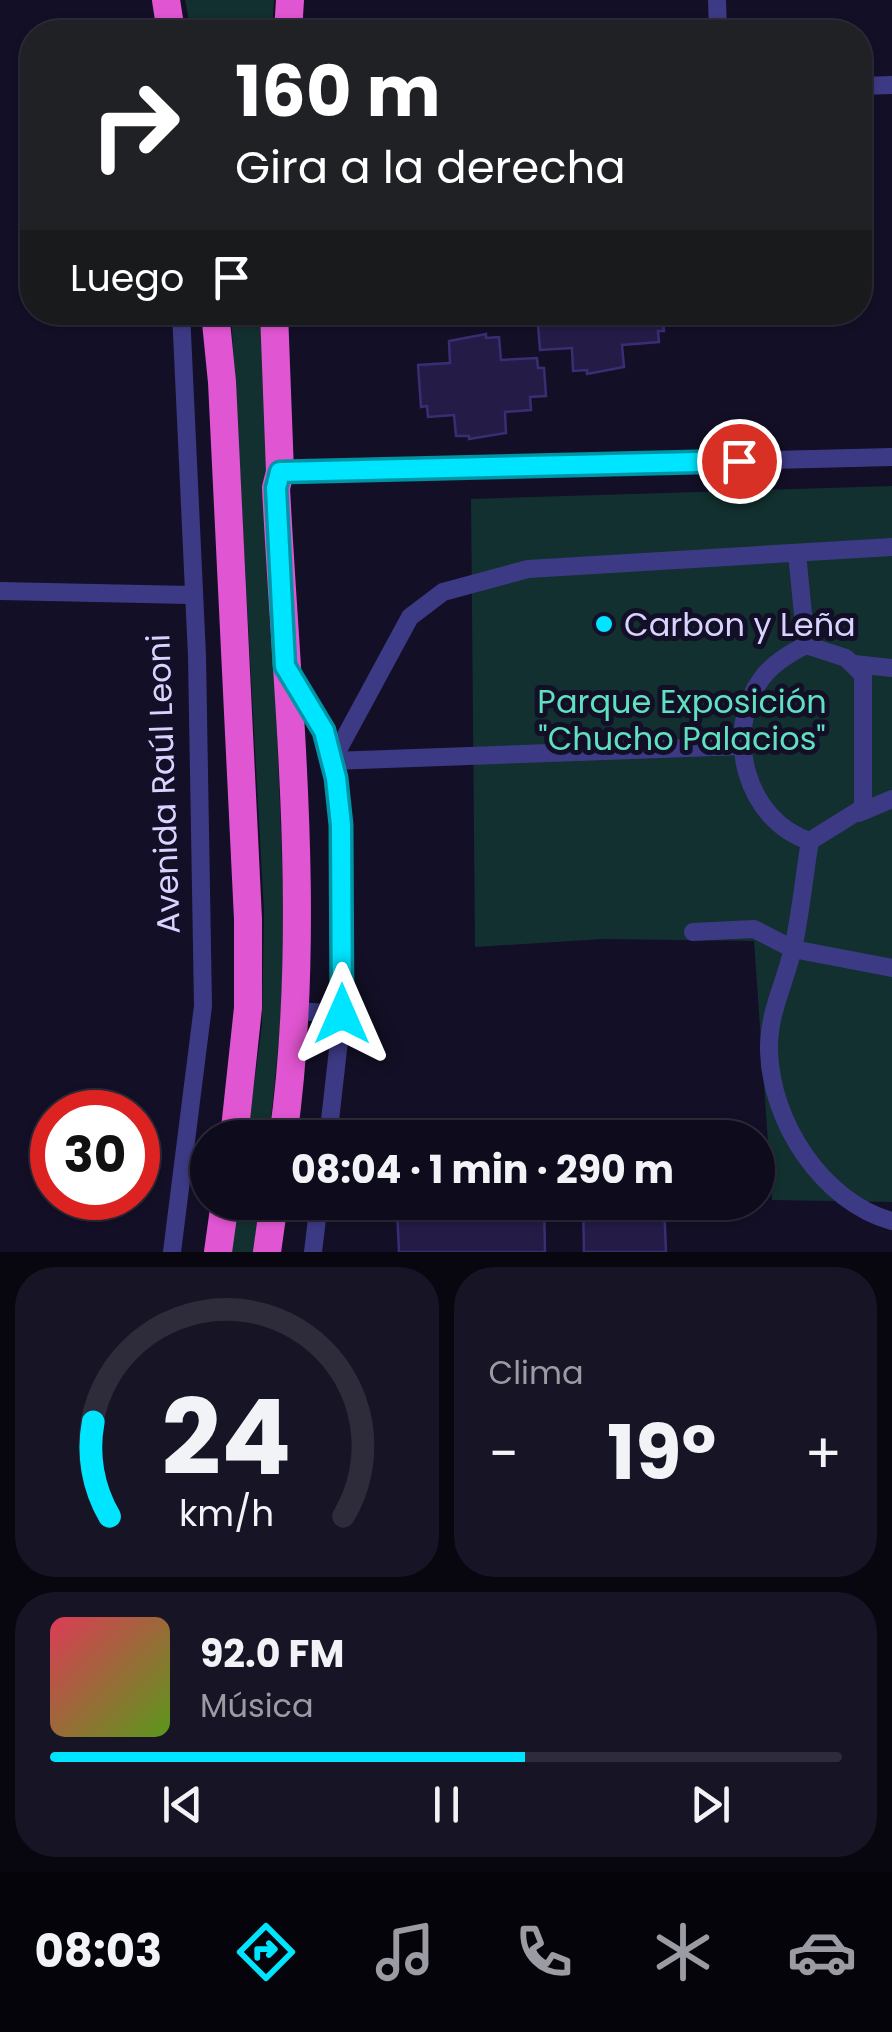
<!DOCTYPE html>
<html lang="es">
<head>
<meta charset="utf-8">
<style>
	:root { --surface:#0e0b1c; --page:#171425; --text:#f1f3f6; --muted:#9b9ba3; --line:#2e2b3b; --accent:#00e5ff }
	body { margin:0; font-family:Poppins,sans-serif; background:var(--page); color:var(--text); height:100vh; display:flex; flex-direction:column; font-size:38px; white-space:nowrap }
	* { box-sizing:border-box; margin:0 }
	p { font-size:32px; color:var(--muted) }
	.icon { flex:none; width:55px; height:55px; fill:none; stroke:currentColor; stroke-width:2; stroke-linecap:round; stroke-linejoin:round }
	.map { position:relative; height:1252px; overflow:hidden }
	.panel { display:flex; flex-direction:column; gap:15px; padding:15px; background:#08060f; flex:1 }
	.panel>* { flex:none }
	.hud { position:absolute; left:20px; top:20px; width:852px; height:305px; border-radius:40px; box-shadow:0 2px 8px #0004,0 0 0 2px var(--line); background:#202124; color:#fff; overflow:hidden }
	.speed { position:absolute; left:30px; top:1090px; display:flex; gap:20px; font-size:50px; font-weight:700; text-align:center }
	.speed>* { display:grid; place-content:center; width:130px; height:130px; border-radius:50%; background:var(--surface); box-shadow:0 2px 8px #0004,0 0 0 2px var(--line); line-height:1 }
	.speed .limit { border:15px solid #d22; background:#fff; color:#111 }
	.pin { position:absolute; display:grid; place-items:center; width:85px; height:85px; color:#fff; margin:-42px; border:5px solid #fff; border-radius:50%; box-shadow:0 2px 10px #0007 }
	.me { position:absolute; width:110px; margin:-55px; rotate:0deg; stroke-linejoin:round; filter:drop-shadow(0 0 8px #0008) }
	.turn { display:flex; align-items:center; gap:35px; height:210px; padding:0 50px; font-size:45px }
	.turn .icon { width:130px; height:130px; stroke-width:2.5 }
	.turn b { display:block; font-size:70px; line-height:85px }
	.then { display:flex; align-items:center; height:95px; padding:0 50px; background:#0003; gap:20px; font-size:38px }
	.big { font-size:75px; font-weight:700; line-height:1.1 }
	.panel .card { flex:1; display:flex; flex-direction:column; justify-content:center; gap:15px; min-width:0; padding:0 35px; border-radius:40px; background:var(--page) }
	.panel .dial { align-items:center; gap:0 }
	.dial svg { height:260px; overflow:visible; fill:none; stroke:var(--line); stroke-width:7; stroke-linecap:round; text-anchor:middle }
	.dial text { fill:var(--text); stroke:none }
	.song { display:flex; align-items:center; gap:30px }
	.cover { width:120px; height:120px; border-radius:15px; background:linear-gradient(135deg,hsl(350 70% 55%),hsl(90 70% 35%)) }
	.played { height:10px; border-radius:5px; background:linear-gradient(90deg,var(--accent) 60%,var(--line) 60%) }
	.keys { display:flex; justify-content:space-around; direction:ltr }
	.heat { display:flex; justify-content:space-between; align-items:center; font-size:55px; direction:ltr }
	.panel .tiles { flex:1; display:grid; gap:15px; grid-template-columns:1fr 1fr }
	.card:last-child { grid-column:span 2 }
	.trip { position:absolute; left:190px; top:1120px; width:585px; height:100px; border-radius:50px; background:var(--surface); box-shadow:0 2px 8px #0004,0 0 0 2px var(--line); font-weight:700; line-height:100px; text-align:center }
	.dock { display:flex; height:160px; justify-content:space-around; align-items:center; background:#06040b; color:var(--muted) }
	.dock .icon { width:70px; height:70px }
	.dock .selected { color:var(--accent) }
	.dock b { font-size:45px; color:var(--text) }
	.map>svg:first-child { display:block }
	.green { fill:#12302f }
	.building { fill:#241b47; stroke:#3b2d73; stroke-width:2.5 }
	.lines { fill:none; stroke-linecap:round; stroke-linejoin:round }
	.minor { stroke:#3d3a85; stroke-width:18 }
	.trunk { stroke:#e055d1; stroke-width:28 }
	.route-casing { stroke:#0095a6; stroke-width:25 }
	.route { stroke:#00e5ff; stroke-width:18 }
	.poi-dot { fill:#00e5ff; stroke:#130f26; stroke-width:4 }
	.labels { text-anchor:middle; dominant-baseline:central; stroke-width:10; stroke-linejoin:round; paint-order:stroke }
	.poi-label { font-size:32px; fill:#d9d4ff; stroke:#130f26; text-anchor:start }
	.park-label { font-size:32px; fill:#5fe0c0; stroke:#130f26 }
	.street-label { font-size:32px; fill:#d9d4ff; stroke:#130f26 }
</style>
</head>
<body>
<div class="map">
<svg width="892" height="1252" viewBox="0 0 892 1252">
	<rect width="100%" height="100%" fill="#130f26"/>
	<g class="green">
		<polygon points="185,0 274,0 272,32 191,32"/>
		<polygon points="231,313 261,313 284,914 281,1019 269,1138 247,1137 262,1025 264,912"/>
		<polygon points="892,486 892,1202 772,1200 754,941 603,939 475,947 471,499"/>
		<polygon points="238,1203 260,1203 253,1252 230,1252"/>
	</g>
	<g class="building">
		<polygon points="537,312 662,312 664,331 658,331 659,342 622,345 624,367 587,374 587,370 573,371 572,348 540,350"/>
		<polygon points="486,334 486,338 499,337 501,360 537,358 538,368 544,368 546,396 530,397 531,410 505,412 506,433 469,439 469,436 456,436 454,415 428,417 427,406 421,407 418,365 450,363 449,341"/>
		<polygon points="583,1202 664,1202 666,1252 584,1252"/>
		<polygon points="544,1205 545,1252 399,1252 397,1209"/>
	</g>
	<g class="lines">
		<g class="minor">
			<polyline points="717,0 718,32"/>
			<polyline points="860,86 892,85"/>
			<polyline points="280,472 892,457"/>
			<polyline points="797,553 806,645"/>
			<polyline points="0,591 191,595"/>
			<path d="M806,645L846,658L863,675V808L810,841C746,821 722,732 762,678C773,663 790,653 806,645Z"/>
			<polyline points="854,664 892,668"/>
			<polyline points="291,675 325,731 336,778 341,825 342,1014 328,1138"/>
			<polyline points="743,746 332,761 410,617 443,592 528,569 892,547"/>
			<polyline points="859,813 892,799"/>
			<path d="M810,841C804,876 801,913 793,948C785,984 768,1013 769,1051C771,1123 823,1202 892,1221"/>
			<polyline points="693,932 754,929 793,949 892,968"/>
			<polyline points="297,1011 342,1014"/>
			<polyline points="172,1252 203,1006 197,656 181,312"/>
			<polyline points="313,1252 319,1202"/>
		</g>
		<g class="trunk">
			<polyline points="166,0 171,32"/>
			<polyline points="288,32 290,0"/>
			<polyline points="215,312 222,382 248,919 248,1008 234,1138"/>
			<path d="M274,312L280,472L276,488C287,703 313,923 283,1138"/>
			<polyline points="218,1252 225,1202"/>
			<polyline points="267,1252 274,1202"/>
		</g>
	</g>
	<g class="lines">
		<defs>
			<polyline id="route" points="342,1014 341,825 336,778 324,731 285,666 276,488 280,472 739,461"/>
		</defs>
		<use href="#route" class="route-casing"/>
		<use href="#route" class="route"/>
	</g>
	<circle class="poi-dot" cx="604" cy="624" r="10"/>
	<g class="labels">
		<g class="poi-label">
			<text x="624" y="624">Carbon y Leña</text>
		</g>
		<g class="park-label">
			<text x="682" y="701">Parque Exposición<tspan x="682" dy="37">"Chucho Palacios"</tspan></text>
		</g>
		<g class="street-label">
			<text transform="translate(163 784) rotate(-92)">Avenida Raúl Leoni</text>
		</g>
	</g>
</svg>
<div class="speed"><div class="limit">30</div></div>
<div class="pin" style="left:739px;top:461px;background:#d93025"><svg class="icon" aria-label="arrive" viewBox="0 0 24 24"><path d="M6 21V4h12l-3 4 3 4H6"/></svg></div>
<svg class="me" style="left:342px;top:1014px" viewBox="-20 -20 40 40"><path d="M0-17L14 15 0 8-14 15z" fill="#00e5ff" stroke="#fff" stroke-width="4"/></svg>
<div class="trip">08:04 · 1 min · 290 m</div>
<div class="hud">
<div class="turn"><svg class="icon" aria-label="right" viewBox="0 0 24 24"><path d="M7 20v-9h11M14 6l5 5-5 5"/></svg><div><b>160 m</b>Gira a la derecha</div></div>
<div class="then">Luego<svg class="icon" aria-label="arrive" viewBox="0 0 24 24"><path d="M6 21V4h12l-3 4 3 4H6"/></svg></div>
</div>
</div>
<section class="panel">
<div class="tiles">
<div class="card dial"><svg viewBox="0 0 100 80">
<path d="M14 69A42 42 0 1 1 86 69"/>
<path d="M14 69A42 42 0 0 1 9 40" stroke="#00e5ff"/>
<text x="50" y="56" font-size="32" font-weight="700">24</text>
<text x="50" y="72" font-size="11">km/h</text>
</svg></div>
<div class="card"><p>Clima</p>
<div class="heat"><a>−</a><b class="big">19°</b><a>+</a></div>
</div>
<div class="card">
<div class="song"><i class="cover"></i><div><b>92.0 FM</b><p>Música</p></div></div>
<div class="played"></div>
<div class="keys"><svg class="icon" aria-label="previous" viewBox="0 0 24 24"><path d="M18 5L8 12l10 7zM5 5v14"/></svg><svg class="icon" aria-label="pause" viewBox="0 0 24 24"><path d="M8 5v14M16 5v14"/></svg><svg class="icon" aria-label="next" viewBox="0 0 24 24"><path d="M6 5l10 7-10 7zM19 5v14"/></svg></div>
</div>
</div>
</section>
<nav class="dock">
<b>08:03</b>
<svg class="icon selected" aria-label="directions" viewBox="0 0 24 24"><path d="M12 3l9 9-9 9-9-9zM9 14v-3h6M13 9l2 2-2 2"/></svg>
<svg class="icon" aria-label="music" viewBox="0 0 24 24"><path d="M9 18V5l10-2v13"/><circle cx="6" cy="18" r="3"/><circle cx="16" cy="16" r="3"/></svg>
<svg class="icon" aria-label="phone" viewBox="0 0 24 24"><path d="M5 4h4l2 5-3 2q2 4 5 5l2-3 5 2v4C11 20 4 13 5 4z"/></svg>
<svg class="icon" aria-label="climate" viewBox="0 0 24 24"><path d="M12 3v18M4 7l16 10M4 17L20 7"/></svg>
<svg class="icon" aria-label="car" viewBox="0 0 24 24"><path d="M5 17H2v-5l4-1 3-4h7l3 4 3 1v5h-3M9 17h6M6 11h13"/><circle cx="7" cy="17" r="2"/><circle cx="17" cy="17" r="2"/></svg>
</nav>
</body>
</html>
